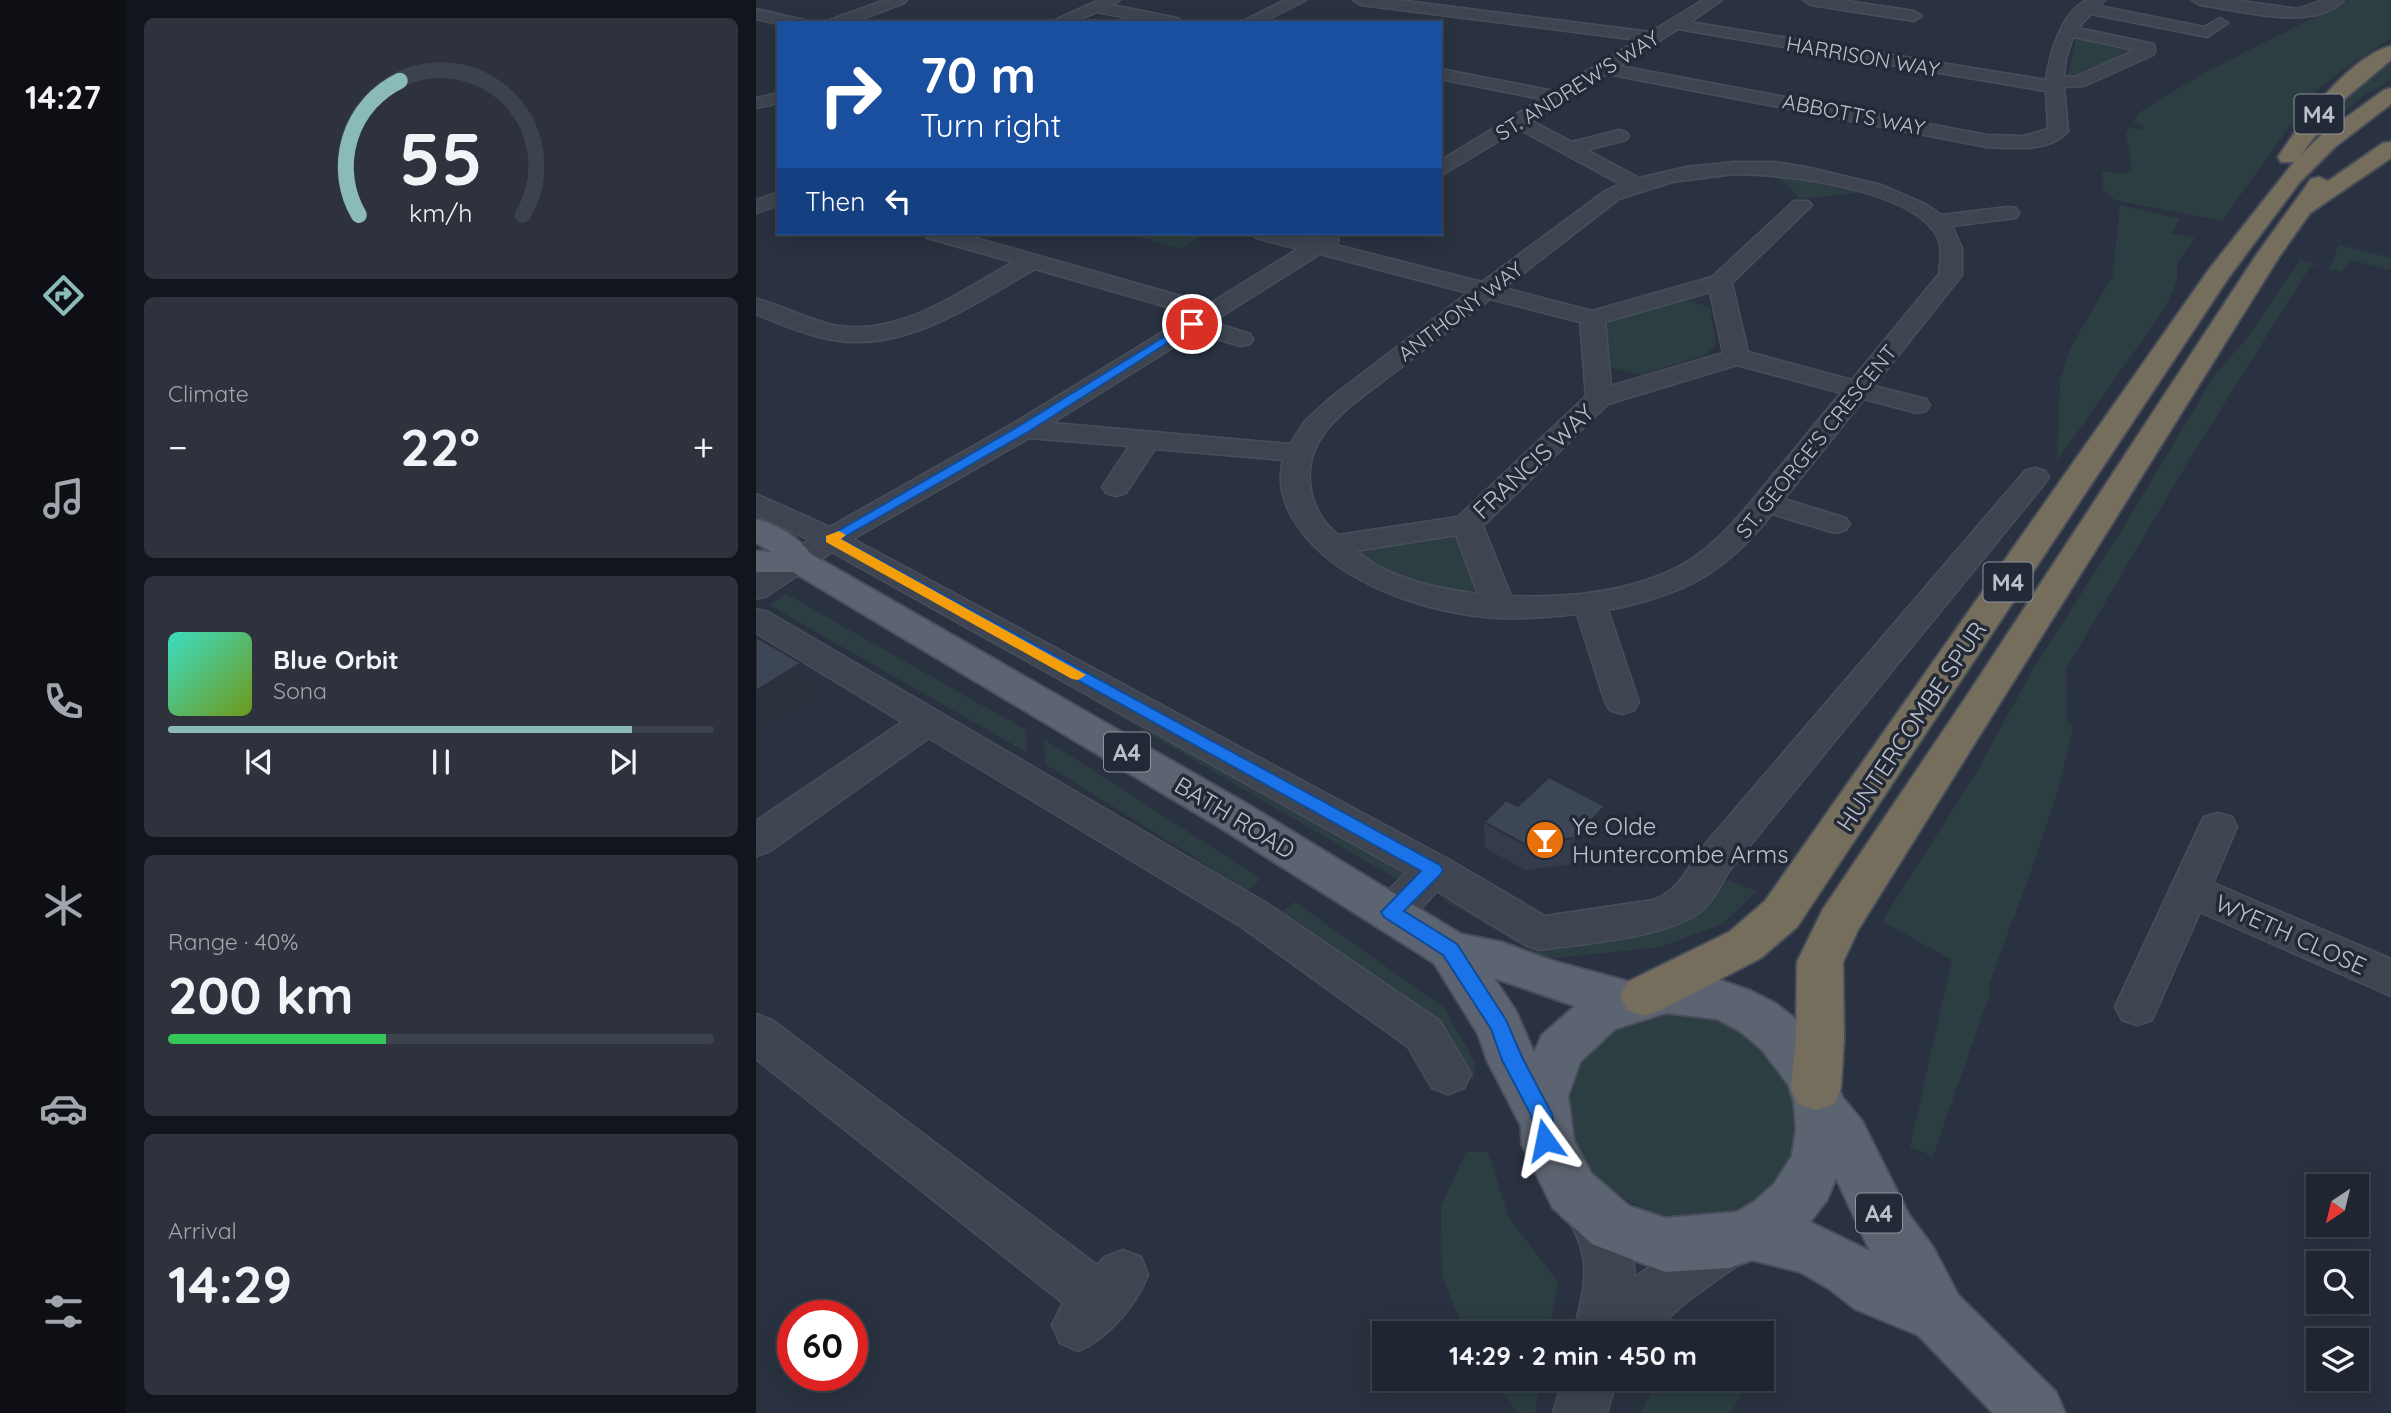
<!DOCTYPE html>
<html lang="en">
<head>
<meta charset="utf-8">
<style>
	:root { --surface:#202631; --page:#2d323d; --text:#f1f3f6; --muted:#a2a5ab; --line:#3d434d; --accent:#8bbbb9 }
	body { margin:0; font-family:Quicksand,sans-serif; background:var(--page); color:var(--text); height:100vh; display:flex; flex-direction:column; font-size:26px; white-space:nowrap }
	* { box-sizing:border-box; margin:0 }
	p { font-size:23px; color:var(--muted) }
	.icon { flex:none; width:38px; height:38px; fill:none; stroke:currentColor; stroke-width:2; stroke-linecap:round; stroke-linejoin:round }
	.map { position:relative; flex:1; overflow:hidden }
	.details { display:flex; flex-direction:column; gap:18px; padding:18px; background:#12151b; width:630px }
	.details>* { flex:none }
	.hud { position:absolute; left:21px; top:21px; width:665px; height:214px; border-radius:0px; box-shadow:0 4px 18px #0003,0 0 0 2px var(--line); background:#1a4fa0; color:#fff; overflow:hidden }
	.needle { width:46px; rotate:215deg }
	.fabs { position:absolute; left:1550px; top:1174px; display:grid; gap:14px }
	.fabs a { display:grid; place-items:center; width:63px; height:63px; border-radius:0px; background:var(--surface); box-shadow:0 4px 18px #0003,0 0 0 2px var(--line); font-size:35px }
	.speed { position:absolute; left:21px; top:1300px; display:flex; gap:14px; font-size:35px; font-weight:700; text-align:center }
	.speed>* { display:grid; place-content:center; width:91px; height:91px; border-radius:50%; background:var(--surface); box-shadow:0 4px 18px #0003,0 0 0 2px var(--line); line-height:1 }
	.speed .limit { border:10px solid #d22; background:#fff; color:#111 }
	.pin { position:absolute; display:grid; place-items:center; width:60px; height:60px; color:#fff; margin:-30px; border:4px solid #fff; border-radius:50%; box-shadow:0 2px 7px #0007 }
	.me { position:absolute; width:77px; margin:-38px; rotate:348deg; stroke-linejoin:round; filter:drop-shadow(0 0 5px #0008) }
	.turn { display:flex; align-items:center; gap:24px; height:147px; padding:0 28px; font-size:32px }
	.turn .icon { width:91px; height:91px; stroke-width:2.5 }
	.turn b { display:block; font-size:49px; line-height:60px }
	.then { display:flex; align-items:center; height:66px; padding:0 28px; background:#0003; gap:14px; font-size:26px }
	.big { font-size:52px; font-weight:700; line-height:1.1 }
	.details .tile { flex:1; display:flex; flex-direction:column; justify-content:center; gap:10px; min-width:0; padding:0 24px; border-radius:10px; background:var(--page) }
	.details .dial { align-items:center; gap:0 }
	.dial svg { height:182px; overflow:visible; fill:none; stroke:var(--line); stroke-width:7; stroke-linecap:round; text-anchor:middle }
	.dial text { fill:var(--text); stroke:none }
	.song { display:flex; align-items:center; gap:21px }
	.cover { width:84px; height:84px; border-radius:10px; background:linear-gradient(135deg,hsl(170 70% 55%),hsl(80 70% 35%)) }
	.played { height:7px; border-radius:4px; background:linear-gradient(90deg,var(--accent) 85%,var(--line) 85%) }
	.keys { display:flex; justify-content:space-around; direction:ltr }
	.heat { display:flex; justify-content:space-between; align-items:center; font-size:38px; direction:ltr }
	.charge { height:10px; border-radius:5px; background:linear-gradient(90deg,#34c759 40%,var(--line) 0) }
	.trip { position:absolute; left:616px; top:1321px; width:402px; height:70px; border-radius:0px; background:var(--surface); box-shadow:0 4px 18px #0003,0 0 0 2px var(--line); font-weight:700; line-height:70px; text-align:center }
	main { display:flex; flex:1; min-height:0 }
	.menu { display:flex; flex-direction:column; width:126px; justify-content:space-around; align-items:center; background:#0d0f14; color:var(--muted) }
	.menu .icon { width:49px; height:49px }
	.menu .active { color:var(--accent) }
	.menu b { font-size:32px; color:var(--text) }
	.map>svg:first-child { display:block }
	.green { fill:#2c3e42 }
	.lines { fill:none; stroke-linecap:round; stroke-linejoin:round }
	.minor-casing { stroke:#484e5b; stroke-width:3 }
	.major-casing { stroke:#484e5b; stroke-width:4 }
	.highway-casing { stroke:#464d59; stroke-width:4 }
	.minor { fill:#3e4551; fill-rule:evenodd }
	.major { fill:#5d6471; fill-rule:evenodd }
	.highway { fill:#766e5c; fill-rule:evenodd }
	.wall { fill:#343c4b }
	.shaded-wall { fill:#2b313d }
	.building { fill:#3d4657; stroke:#2b313d; stroke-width:2 }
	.route { fill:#1a73e8; stroke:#114b97; stroke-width:2 }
	.slow { fill:#f59e0b }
	.labels { text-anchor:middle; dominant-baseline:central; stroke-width:7; stroke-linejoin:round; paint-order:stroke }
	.far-street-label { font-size:21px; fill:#bcc0cb; stroke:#232a37 }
	.shield { fill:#232a37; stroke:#8e939f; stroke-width:2 }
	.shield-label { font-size:23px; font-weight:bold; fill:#bcc0cb }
	.street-label { font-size:24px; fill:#bcc0cb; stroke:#232a37 }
	.poi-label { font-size:24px; fill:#bcc0cb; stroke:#232a37; text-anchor:start }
</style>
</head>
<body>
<main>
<nav class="menu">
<b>14:27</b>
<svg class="icon active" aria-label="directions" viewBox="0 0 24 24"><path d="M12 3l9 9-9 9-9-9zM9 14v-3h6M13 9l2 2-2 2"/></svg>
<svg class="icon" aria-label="music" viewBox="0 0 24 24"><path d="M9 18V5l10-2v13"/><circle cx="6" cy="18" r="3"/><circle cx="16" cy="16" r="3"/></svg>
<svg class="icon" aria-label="phone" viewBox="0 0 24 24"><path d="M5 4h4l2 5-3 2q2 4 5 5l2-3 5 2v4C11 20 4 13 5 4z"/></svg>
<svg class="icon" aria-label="climate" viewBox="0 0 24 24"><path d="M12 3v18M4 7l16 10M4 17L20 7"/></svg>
<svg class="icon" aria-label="car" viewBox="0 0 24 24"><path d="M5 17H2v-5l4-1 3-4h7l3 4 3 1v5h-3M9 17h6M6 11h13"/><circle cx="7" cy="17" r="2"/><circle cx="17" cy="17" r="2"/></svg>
<svg class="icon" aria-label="filters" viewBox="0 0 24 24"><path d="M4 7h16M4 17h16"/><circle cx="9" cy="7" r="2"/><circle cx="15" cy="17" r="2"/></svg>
</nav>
<section class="details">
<div class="tile dial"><svg viewBox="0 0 100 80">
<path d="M14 69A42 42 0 1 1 86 69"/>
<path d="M14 69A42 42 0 0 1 32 10" stroke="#8bbbb9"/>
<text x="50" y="56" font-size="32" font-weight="700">55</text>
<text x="50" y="72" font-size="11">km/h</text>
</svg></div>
<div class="tile"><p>Climate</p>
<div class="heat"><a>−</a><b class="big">22°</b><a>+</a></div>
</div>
<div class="tile">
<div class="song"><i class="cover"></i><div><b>Blue Orbit</b><p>Sona</p></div></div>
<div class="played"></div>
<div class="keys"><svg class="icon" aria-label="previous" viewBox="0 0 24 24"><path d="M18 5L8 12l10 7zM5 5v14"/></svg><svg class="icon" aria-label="pause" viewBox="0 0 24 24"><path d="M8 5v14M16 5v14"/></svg><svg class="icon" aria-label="next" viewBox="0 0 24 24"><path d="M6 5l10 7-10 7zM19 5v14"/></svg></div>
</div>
<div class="tile"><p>Range · 40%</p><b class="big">200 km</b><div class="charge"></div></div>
<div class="tile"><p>Arrival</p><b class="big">14:29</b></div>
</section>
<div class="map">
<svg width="1635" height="1413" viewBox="0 0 1635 1413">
	<rect width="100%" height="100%" fill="#2a3241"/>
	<g class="green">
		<polygon points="1593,0 1635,0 1635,38 1578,76 1555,96 1466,221 1359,200 1347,189 1346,171 1367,174 1376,170 1370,133 1373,128 1387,129 1387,124 1377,123 1384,112 1448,73"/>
		<polygon points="1320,37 1383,48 1322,79 1312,77"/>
		<polygon points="1635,58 1635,80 1610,94 1565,129 1581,103"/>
		<polygon points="1019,174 1050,175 1108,192 1045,199"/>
		<polygon points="1364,205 1424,219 1415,233 1439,238 1421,263 1421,281 1410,306 1301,461 1304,380 1315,347 1357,275"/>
		<polygon points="368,233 451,233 424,248"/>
		<polygon points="1583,245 1635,258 1635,270 1594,260 1585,272 1573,269"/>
		<path d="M1544,260L1563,265H1555L1430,465L1310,669L1311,723L1317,726C1300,816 1262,902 1232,988L1235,990L1177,1156L1154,1147L1196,960L1126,921L1220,773L1277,669L1359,541L1458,376L1494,334Z"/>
		<polygon points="920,298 954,307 960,344 951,354 885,375 845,364 843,326 854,316"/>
		<polygon points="698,528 723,593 714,596 627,571 596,554 604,542"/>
		<polygon points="30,594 270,730 270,752 13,605"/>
		<polygon points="312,678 649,867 644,881 339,702"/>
		<polygon points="288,739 505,879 491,890 289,764"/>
		<polygon points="963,877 1001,891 968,923 905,947 791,959 685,899 701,898 779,942"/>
		<polygon points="539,902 688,1008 720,1064 717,1080 678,1023 524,912"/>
		<path d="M915,1009L987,1024L1038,1075L1047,1144C1038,1156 1014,1196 1003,1203C917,1254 780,1176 821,1075C831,1048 852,1028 879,1017C890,1012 904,1011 915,1009Z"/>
		<polygon points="710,1152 732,1152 753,1218 802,1282 793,1333 710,1333 686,1277 685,1206"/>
		<polygon points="736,1379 785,1379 779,1413 762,1413"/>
		<polygon points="901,1379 996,1379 974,1413 885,1413"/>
	</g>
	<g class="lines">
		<defs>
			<g id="minor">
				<polygon points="129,0 151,0 148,3 96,23 72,23 74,20"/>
				<polygon points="343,0 364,0 356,5 421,18 429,23 396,23 341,12 314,23 292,23"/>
				<polygon points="529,0 550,0 505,23 483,23"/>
				<path d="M597,0H642L895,32L947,0H966L934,22L1290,80C1293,56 1306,9 1332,0C1336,0 1344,0 1349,0L1343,6L1448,27L1464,18L1472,23L1451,37L1335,14L1322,28L1398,44L1399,51L1397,55L1328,86L1308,87L1312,131C1294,153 1255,148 1231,147L851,74L776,121L816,142L863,130L870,132L873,136L870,140L831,150L883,178L931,167L978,162H1018L1050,167L1125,185L1169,204L1185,215L1252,207L1260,208L1263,213L1260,218L1196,226L1206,248V275L1118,386L1170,399L1174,405L1170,411L1161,413L1108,399L1028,499L1090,518L1094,524L1090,530L1079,533L1016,514C968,574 927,595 852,610L883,702L878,710L866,714L854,710L849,702L821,614C795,617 768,619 742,618C673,614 580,584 541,525C528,506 521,484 527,460L399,449L370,493L360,496L350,493L346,487L373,446L273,438L97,539L692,859L789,916L897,900C921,892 932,869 945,849L1269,471L1279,468L1289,471L1293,477L1289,483L973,871C966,882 959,898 950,907C919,938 828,943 784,950L769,945L681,891C662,911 650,933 621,923L615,912L621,901L650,873L76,552L11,596L0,599V575L53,540L0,514V494L74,527L258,423L436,314L279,269C226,299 167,341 103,342C68,343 32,327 0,314V299C26,305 50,319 77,325C142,338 203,292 257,262L171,238L168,233H202L453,304L542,249L500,238L497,233H533L558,239L572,233L580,235L583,240L580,245L726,282L849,191L864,184L763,129L684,176V161L785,99L684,79V69L798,91L882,40L605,5ZM922,29L1290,91L1292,129L1268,136L1231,135L864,66ZM1317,37L1379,50L1319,77L1308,76L1310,58ZM978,174C1028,174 1154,188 1181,236C1187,248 1184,262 1183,274L1096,380L992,352L976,283L1052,209L1056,205L1052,201H1038L956,277L836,311L748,288L863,199L916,182ZM564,254L712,293L573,399L549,421L534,444L296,423L440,333L485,346L494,344L497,339L494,334L456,322ZM954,292L967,353L855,386L849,322ZM734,299L824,322L830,396L702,517L582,535C555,513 545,475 562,443C577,415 611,394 636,374C669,349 702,324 734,299ZM981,365L1085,393C1062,420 1040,448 1017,475C985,514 955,555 907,574C859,594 806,598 755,596L727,526L852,404ZM700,535L722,594C680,588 633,579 600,551Z"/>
				<polygon points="1047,0 1085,0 1158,11 1166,16 1158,21 1055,5"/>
				<path d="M1436,0H1477L1542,9L1568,0H1588C1557,33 1484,10 1444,5Z"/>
				<polygon points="0,9 48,20 50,23 23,24 0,19"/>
				<polygon points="23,93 23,103 0,108 0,98"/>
				<polygon points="23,192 23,205 0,213 0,200"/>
				<polygon points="0,609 12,612 512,904 684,1021 715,1074 708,1088 692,1094 676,1088 652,1047 484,926 173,738 14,851 0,856 0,821 146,722 0,633"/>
				<polygon points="1462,813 1476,817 1481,827 1457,883 1635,959 1635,996 1444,912 1396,1020 1381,1025 1366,1020 1359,1007 1443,827 1448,817"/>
				<path d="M0,1014L16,1020L341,1265L349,1257L367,1250L385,1257L392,1275C380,1305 352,1339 322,1351L304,1343L296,1325L307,1303L0,1059Z"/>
				<path d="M831,1184C836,1186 842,1187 847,1190C865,1202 878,1256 879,1277L953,1226L971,1219L989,1226L996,1243L989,1260L930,1302L896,1334H817C825,1302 836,1269 821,1237C817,1227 811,1217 807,1207L814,1191Z"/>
				<polygon points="807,1379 861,1379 851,1413 797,1413"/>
			</g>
			<path id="major" d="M0,519C22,525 41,536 55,554L493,805L705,934L745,942L797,961L878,983L910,973L961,979L995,991L1019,1003L1041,1020L1059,1040L1072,1063L1087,1098L1106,1121L1153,1215L1177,1247L1202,1295L1300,1392L1309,1413H1237L1162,1335L1099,1309L1072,1288L1044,1272L996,1260L973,1268L909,1272L836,1244L797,1208L766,1145L765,1126L731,1060L722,1034L678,963L463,827L37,572H0V551L16,552L0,543ZM738,978L819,1006L786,1035L778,1053L760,1011ZM910,1013L961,1019L985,1032L1006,1050L1032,1084L1038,1103L1040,1129L1036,1156L1018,1184L999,1201L981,1212L909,1218L873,1206L835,1173L818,1141L812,1096L824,1062L859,1029ZM1080,1178L1114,1251L1054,1222L1071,1200Z"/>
			<g id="highway">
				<path d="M1635,46V60L1585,102L1544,156L1563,137L1628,90L1635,88V104L1579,147L1543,183L1473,277L1041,927L1005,958L905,1010L888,1016L871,1010L864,996L871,982L973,932L1009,901L1454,268L1538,162H1525L1522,157C1545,122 1593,57 1635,46Z"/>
				<polygon points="1635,142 1635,158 1554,213 1523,257 1102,930 1087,962 1088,1039 1085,1088 1078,1104 1060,1110 1042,1104 1035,1088 1040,1039 1041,962 1067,909 1210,697 1499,257 1555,179 1563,177 1572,181 1627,143"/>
			</g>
		</defs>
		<use href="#minor" class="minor-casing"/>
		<use href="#major" class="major-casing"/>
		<use href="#highway" class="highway-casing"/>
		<use href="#minor" class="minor"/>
		<use href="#major" class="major"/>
		<use href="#highway" class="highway"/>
	</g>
	<polygon class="wall" points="762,806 849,806 849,832 819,864 769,870 729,848 728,822"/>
	<g class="shaded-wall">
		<polygon points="45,663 62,697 0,737 0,691"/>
		<polygon points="849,806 849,832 819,864 819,838"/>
	</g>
	<g class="building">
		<polygon points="0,637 45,663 0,691"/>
		<polygon points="793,777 849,806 819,838 768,844 728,822 750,800 762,806"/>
	</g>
	<polygon class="route" points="432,322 441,324 272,432 85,539 684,865 687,870 684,875 648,911 701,944 750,1020 766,1057 796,1114 800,1140 797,1147 789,1150 782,1147 775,1115 746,1060 735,1029 687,955 628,917 625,912 665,871 68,539 263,426"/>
	<polygon class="slow" points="83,531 90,535 85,539 330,675 322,680 316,679 70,542 70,536"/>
	<defs>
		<symbol id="bar-disc" viewBox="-11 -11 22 22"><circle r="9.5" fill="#e8710a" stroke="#232a37"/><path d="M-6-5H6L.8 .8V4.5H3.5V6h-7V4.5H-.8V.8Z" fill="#fff"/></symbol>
	</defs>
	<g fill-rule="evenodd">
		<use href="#bar-disc" x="767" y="818" width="44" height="44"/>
	</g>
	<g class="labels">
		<g class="far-street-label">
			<text transform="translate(1107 56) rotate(10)">HARRISON WAY</text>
			<text transform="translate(821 85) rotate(-32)">ST. ANDREW'S WAY</text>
			<text transform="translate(1098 114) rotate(11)">ABBOTTS WAY</text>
			<text transform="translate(704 311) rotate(-37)">ANTHONY WAY</text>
			<text transform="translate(1060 441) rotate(-51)">ST. GEORGE'S CRESCENT</text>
		</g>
		<g class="shield">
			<rect x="1538.5" y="94.5" width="49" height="39" rx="5"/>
			<rect x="1227.5" y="562.5" width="49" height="39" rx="5"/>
			<rect x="348" y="732.5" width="46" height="39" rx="5"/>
			<rect x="1100" y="1193.5" width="46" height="39" rx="5"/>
		</g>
		<g class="shield-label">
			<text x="1563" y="114">M4</text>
			<text x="1252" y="582">M4</text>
			<text x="371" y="752">A4</text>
			<text x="1123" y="1213">A4</text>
		</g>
		<g class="street-label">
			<text transform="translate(777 461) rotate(-43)">FRANCIS WAY</text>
			<text transform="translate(1155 726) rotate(-56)">HUNTERCOMBE SPUR</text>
			<text transform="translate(479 817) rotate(31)">BATH ROAD</text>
			<text transform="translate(1535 934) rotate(24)">WYETH CLOSE</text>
		</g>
		<g class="poi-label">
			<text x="816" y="826">Ye Olde<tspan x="816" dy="28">Huntercombe Arms</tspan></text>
		</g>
	</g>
</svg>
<div class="fabs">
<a><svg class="needle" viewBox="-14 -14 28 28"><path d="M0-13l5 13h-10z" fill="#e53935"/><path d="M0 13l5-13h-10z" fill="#a2a5ab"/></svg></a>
<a><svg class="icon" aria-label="search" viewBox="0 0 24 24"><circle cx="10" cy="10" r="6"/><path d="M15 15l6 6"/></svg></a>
<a><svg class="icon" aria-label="layers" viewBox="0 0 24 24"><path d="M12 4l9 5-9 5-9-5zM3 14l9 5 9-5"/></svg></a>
</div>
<div class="speed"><div class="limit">60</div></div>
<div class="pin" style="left:436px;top:324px;background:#d93025"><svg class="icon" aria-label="arrive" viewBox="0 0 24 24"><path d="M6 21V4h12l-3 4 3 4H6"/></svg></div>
<svg class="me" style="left:789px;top:1140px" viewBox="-20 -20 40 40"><path d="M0-17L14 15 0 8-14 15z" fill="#1a73e8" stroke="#fff" stroke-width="4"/></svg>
<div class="trip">14:29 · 2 min · 450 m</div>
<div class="hud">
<div class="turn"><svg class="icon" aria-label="right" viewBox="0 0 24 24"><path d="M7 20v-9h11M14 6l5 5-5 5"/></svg><div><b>70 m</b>Turn right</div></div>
<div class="then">Then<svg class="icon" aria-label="left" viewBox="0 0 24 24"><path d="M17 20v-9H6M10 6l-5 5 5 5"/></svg></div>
</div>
</div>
</main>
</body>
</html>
